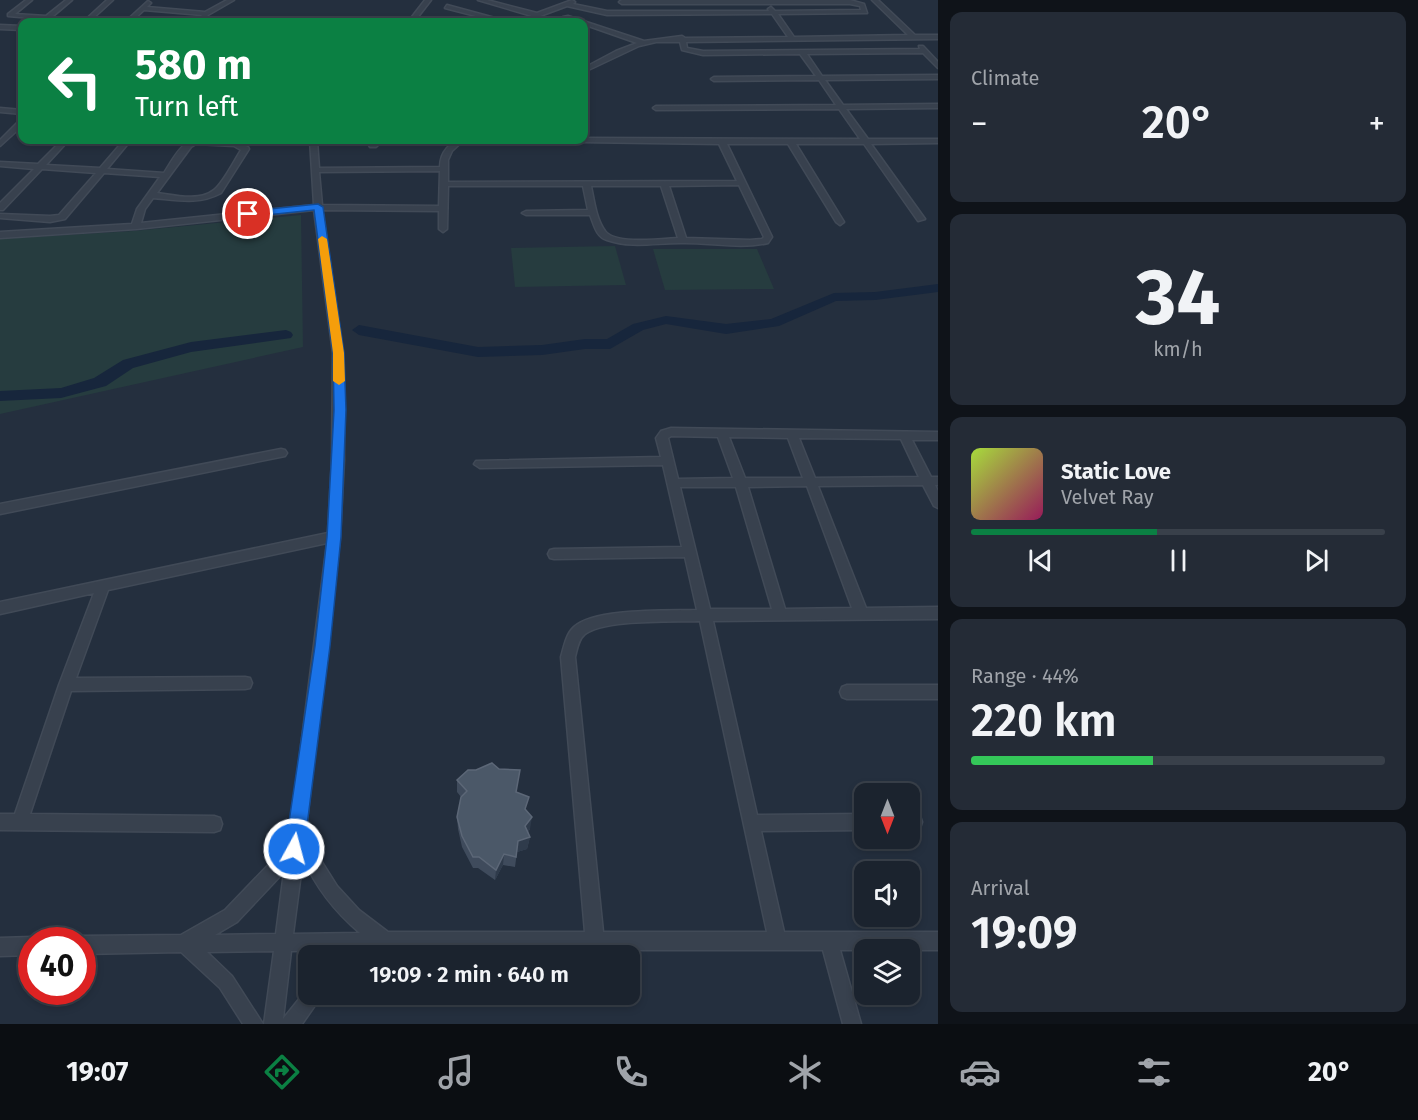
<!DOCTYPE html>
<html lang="en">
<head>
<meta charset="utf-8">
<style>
	:root { --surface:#1b232e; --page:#242b36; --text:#f1f3f6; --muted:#a0a4aa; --line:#39404a; --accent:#0b8043 }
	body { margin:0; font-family:"Fira Sans",sans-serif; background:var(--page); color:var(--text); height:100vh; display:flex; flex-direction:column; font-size:22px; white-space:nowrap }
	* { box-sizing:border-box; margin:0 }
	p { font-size:20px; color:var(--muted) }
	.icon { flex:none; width:33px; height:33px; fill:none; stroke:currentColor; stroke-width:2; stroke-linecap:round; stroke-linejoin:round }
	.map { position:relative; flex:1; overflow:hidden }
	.panel { display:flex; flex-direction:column; gap:12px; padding:12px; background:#0f1319; width:480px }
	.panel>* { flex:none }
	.top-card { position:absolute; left:18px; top:18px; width:570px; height:126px; border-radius:12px; box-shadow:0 3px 9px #0003,0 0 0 2px var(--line); background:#0b8043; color:#fff; overflow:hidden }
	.needle { width:39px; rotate:180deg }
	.controls { position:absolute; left:854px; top:783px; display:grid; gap:12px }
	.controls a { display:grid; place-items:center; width:66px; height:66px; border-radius:12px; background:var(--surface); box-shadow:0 3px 9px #0003,0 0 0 2px var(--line); font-size:30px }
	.speed { position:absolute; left:18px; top:927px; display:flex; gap:12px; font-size:30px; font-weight:700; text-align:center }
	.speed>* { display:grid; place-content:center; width:78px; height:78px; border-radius:50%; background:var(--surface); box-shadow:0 3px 9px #0003,0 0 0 2px var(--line); line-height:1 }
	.speed .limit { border:9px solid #d22; background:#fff; color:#111 }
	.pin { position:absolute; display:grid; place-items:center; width:51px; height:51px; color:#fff; margin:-26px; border:3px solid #fff; border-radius:50%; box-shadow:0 2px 6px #0007 }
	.me { position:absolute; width:66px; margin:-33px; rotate:7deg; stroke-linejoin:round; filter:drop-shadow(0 0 4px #0008) }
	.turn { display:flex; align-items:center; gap:21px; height:126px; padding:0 18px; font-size:27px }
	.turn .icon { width:78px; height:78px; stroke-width:2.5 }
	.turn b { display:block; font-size:42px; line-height:51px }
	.big { font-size:45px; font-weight:600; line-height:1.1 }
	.panel .tile { flex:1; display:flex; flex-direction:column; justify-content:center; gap:9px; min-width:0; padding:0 21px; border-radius:12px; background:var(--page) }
	.panel .dial { align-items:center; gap:0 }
	.dial b { font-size:78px; line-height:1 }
	.song { display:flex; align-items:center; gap:18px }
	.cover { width:72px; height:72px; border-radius:9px; background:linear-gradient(135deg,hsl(80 70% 55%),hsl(330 70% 35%)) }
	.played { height:6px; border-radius:3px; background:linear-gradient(90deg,var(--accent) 45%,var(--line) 45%) }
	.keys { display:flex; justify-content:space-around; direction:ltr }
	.heat { display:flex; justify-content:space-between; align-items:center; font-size:33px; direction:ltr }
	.charge { height:9px; border-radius:4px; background:linear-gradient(90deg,#34c759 44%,var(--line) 0) }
	.trip { position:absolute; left:298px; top:945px; width:342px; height:60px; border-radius:12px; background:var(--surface); box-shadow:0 3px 9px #0003,0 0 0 2px var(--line); font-weight:600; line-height:60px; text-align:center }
	.menu { display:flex; height:96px; justify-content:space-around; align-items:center; background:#0b0e12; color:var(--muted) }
	.menu .icon { width:42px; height:42px }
	.menu .current { color:var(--accent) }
	.menu b { font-size:27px; color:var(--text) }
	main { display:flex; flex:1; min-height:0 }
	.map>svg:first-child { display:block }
	.green { fill:#263c3f }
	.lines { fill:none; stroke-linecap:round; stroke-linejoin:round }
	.river { fill:#17263c; fill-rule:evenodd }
	.minor-casing { stroke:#414a57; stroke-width:3 }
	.minor { fill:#38414e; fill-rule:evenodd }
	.wall { fill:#3f4b5c }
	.shaded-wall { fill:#2f3b4b }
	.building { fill:#4b5868; stroke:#5c6777; stroke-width:1.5 }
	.route { fill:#1a73e8; stroke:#114b97; stroke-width:1.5 }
	.slow { fill:#f59e0b }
</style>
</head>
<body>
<main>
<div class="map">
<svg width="938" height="1024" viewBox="0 0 938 1024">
	<rect width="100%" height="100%" fill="#242f3e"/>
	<g class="green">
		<polygon points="301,215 303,347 0,414 0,239 133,231"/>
		<polygon points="615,246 626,285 515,287 511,248"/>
		<polygon points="653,249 757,249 774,289 665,290"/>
	</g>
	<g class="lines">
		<g class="river">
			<polygon points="938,284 938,292 875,300 836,301 779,326 726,334 666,324 643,330 610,349 585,349 542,355 478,357 359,335 352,330 359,325 478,347 542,345 585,339 607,339 633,324 666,316 726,324 771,319 834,293 875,292"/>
			<polygon points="286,330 291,332 293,335 291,338 191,352 133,368 106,386 61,398 0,401 0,391 61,388 94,378 123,360 191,342"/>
		</g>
		<defs>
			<g id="minor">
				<polygon points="26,0 32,0 15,14 46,16 66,0 72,0 46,22 40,22 43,19 8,16 8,14"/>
				<polygon points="107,0 113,0 89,22 83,22"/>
				<polygon points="227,0 234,0 208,15 202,22 196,22 202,15 144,10 131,22 125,22 148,1 151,3 147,7 205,12"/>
				<polygon points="425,0 431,0 414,22 408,22"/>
				<path d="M478,0H487L537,13L572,0L575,2L573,4L607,11H769L768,9L771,7L775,11L861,10L860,6L850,4H622L619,2L622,0H850L864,4L867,13L778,14L794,37L908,35L872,0H878L915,35H938V39L686,42L687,48L703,51L920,49L919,46H923L938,62V68L923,53L807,54L822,76L938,75V79L825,80L843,105L938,104V108L846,109L868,139H938V143L871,144L925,219L918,221L864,144H796L844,222L840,225L836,222L788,144H727L772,237L768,243C741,249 713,243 685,243C659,242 633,249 607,240C596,237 594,224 590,215H526L522,213L526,211L588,210L583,186H448L447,229L443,232L439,229V211L322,210L343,353L344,460L340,537L306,828L320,859L337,886L359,910L388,932H585L561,657C564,647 566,634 574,627C595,608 667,611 697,610L685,557L554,559L550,558L548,554L550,550L554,549L682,547L663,465L480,468L474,464L476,461L661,457L656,438L661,431L671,428L938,432V440H912L931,477H938V485H935L938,491V508L934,506L923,485L818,486L866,608L938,607V619L713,621L757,815L864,814V830L761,831L784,932H938V950H840L861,1024H843L823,950H387L379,956H354L357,950L291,951L283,1019L308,988L309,994H323L302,1024H264L274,951L207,952L232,976L263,1024H243L220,988L181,952L82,954V940H75L82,936L181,935L225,910L275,858L285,835L290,833L327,543L108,590L76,678L245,677L250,678L252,683L250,688L245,689L71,691L30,814L214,816L220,818L222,824L220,830L214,832L0,830V814H15L59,685L94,593L0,614V602L328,533L332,460L333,353L314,210L136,229L0,238V232L132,224L137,209L160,177L104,173L65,219L50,222L0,218V214L50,216L59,215L96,173L42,169L3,210H0V203L34,169L0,166V162L38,164L62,140H69L46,165L100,168L124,140H131L107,169L164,173C170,164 178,148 187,143C199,135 236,141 248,147L249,149L221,193C199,205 177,200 153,198L145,209L141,223L314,205L310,140H317L319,168L440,167C440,153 450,140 464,140L452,151L448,160V182L737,181L719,144L581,142L577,140H584V138L860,139L839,109L656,110L653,108L656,106L836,105L819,80L714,81L711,79L714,77L816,76L800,54L703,55L682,50L680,42H656L639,46L584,72V68L616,51L637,43L563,17L568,16L644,41L682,36L685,38L788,37L772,14L607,15L567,6L524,22H517L532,16ZM196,144L234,146L241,150C234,161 223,183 214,190C199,202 173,195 157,193L191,147ZM440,171L439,206L322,205L319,172ZM739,185L764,237L762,239L750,240L686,238L669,186ZM591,186H661L678,238C662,239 615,245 605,231C596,219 594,200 591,186ZM671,436L718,437L733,478L678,479L668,438ZM729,437L788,438L803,478H745ZM799,438L901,439L919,477L815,478ZM807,486L852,608L785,609L748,487ZM680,487H736L772,609H710ZM700,621L767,932H603L575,657C577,650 578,640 584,635C602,619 673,622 700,621ZM303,858C316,888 334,911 360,933L293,934ZM284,872L276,934L215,935L237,922Z"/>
				<polygon points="447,5 506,21 507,22 499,22 445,8"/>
				<polygon points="0,25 22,26 22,30 0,29"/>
				<polygon points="0,108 22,110 22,114 0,112"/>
				<polygon points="19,121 22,121 22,126 0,146 0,140"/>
				<polygon points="375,140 383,140 376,147 370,147 369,145"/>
				<polygon points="281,449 285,450 287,453 285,456 0,514 0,504"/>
				<polygon points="847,685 938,685 938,699 847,699 842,697 840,692 842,687"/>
				<polygon points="909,814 920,816 922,822 920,828 909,830"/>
				<polygon points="32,937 38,940 32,940 32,955 0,956 0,938"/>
			</g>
		</defs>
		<use href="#minor" class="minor-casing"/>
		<use href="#minor" class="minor"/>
	</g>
	<polygon class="wall" points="457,780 517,792 526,810 530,829 528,832 530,837 527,849 517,852 515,867 503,865 495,880 478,868 473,868 462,847 458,829 457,817 461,797 457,792"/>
	<g class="shaded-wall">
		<polygon points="532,817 530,829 523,838 525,826"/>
		<polygon points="530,837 527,849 517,852 518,841"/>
		<polygon points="504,854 503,865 495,880 496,870"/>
	</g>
	<polygon class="building" points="492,763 499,769 520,770 516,792 529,797 525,809 532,817 525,826 530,837 518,841 516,857 504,854 496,870 479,857 473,857 462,836 457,817 461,797 467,791 457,780 468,770 476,770"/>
	<polygon class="route" points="318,204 323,207 344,353 346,410 341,537 330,646 304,849 301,856 294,859 288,856 285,849 315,646 327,537 334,410 333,353 314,210 248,217 244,214 248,211"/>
	<polygon class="slow" points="322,236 327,239 344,353 345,381 339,385 333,381 333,353 318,239"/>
</svg>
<div class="controls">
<a><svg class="needle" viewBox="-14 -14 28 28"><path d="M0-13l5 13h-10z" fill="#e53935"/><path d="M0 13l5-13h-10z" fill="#a0a4aa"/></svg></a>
<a><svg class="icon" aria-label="sound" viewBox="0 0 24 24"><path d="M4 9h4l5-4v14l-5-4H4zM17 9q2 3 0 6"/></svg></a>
<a><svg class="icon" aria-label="layers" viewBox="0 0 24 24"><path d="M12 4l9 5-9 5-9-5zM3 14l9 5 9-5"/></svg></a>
</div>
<div class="speed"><div class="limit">40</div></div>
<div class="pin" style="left:248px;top:214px;background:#d93025"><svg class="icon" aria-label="arrive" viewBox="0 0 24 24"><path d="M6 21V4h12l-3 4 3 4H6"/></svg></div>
<svg class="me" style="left:294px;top:849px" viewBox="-20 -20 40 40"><circle r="17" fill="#1a73e8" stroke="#fff" stroke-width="3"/><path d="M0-11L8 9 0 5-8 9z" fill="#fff"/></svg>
<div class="trip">19:09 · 2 min · 640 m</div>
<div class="top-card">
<div class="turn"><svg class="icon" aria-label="left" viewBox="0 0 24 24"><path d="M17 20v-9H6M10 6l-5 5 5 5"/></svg><div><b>580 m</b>Turn left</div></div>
</div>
</div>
<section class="panel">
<div class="tile"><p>Climate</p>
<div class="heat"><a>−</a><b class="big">20°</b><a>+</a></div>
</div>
<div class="tile dial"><b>34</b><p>km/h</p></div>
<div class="tile">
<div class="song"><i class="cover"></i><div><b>Static Love</b><p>Velvet Ray</p></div></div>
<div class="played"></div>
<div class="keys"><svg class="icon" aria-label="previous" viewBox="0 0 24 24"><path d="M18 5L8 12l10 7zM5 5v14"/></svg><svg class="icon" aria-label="pause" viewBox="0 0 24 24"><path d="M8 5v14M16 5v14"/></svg><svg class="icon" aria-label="next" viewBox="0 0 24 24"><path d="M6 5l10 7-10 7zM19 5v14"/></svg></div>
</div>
<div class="tile"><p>Range · 44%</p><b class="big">220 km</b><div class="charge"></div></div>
<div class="tile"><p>Arrival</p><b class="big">19:09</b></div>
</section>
</main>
<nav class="menu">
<b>19:07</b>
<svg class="icon current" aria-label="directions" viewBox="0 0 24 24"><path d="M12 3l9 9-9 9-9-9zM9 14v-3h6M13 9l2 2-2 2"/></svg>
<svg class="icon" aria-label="music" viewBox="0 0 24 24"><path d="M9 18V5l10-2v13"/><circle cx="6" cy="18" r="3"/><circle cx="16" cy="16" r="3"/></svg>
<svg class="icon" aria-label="phone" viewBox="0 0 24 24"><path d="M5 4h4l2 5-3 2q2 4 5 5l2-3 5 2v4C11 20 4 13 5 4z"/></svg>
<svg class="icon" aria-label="climate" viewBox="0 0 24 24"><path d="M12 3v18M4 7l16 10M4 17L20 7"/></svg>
<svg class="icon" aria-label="car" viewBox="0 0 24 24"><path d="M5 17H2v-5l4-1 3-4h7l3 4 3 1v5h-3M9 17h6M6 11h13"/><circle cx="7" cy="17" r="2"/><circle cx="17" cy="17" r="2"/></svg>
<svg class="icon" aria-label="filters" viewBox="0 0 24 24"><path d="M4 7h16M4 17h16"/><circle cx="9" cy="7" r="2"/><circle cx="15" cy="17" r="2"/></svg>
<b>20°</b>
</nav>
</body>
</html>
